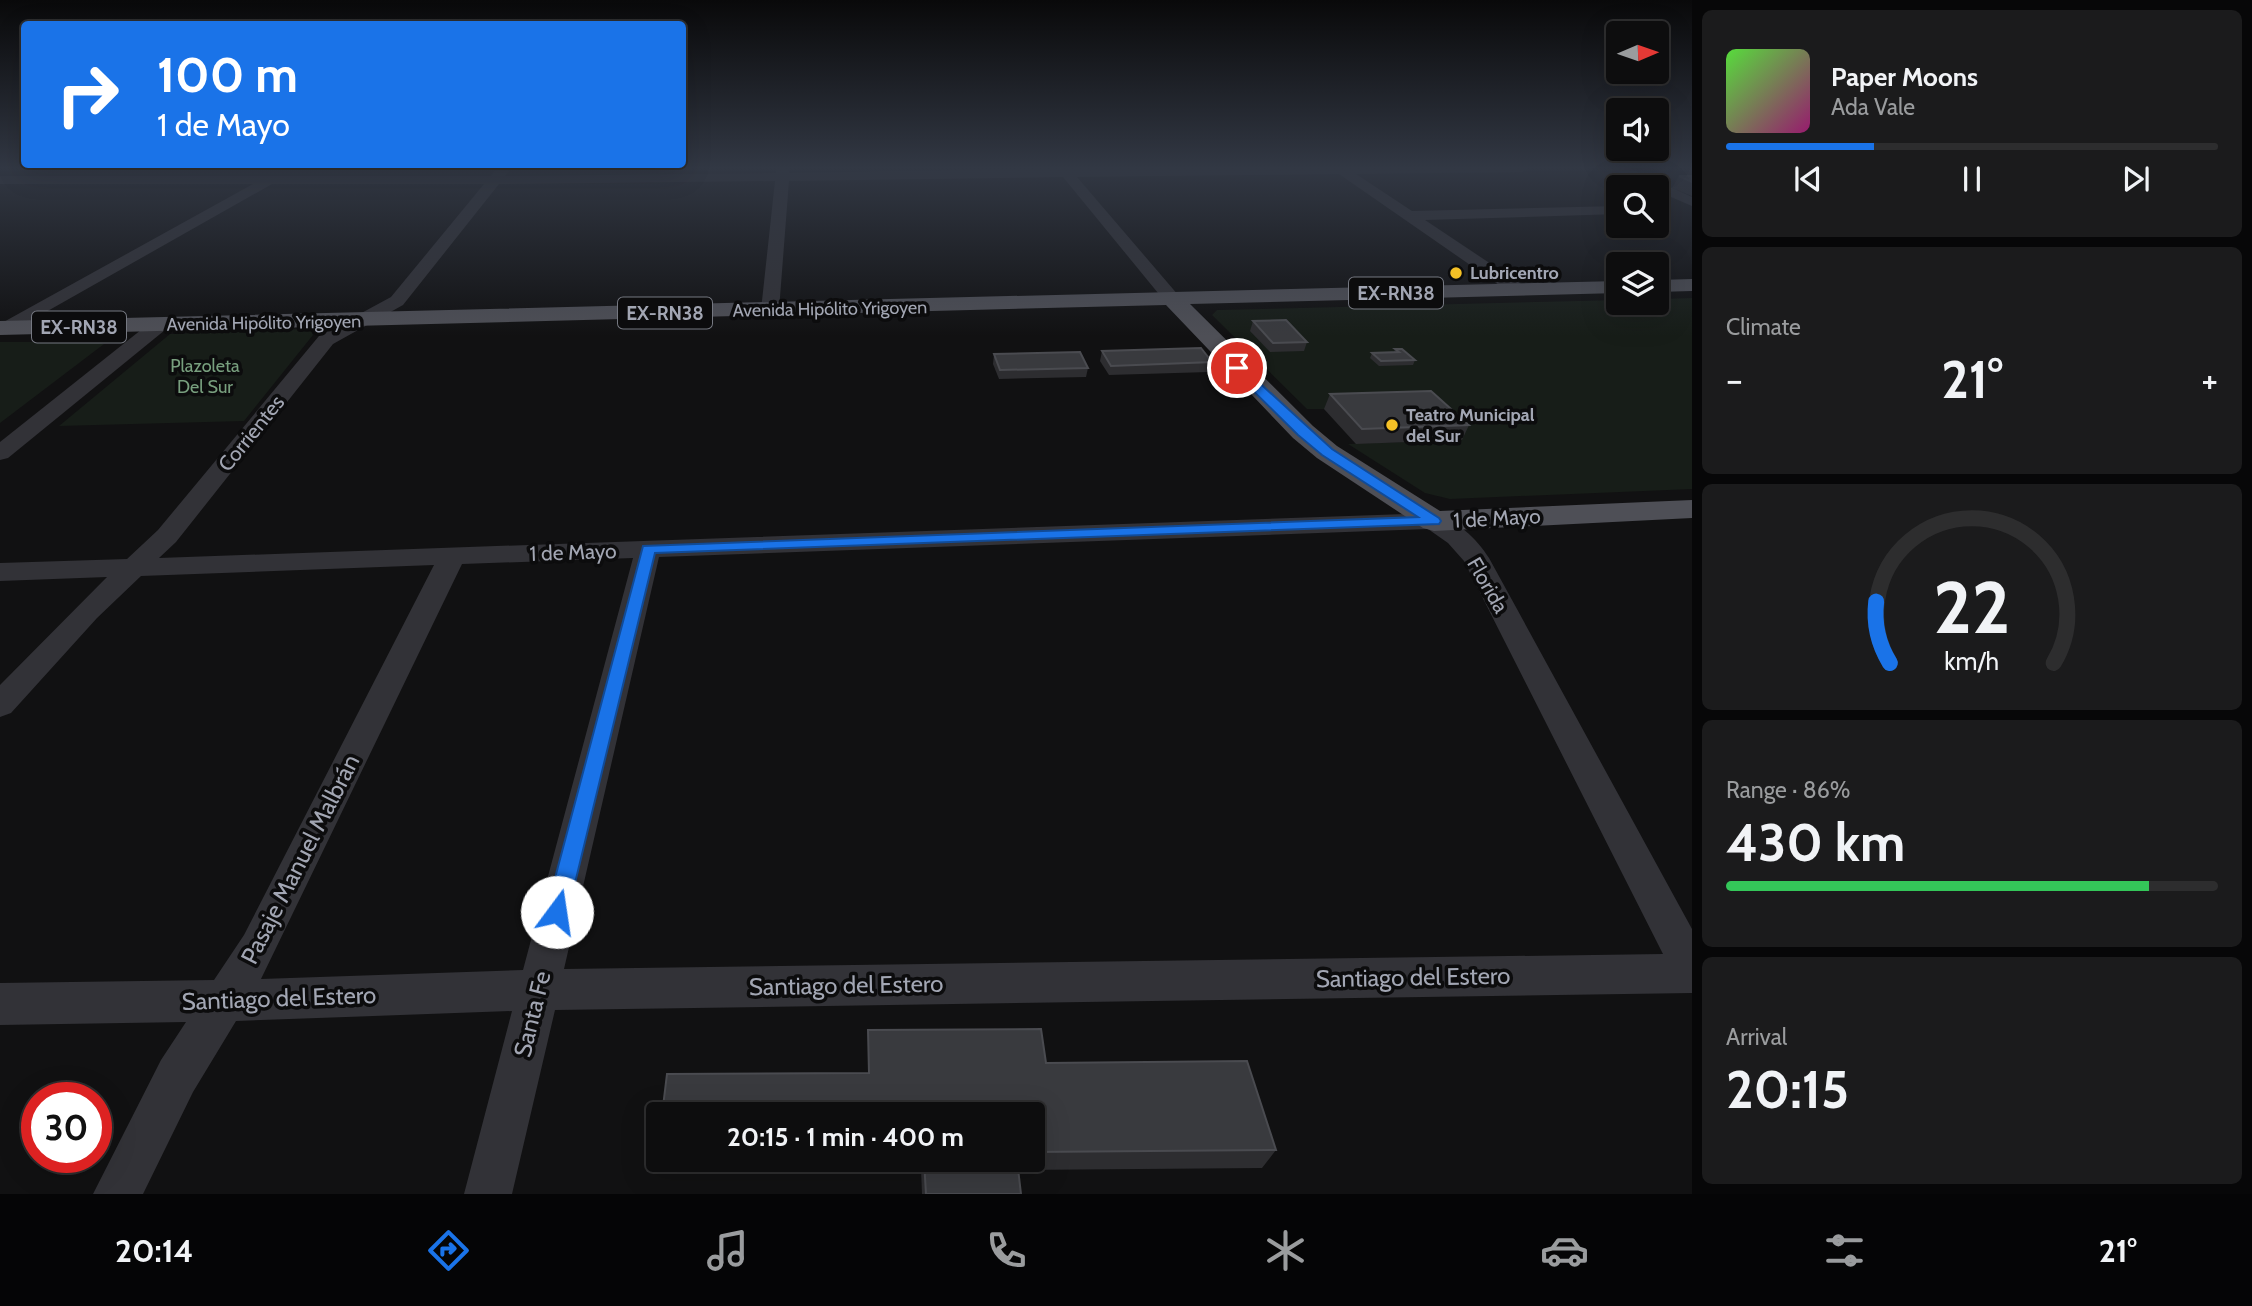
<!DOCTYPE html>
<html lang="en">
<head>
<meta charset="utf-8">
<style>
	:root { --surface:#0d0d0e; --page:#1b1b1c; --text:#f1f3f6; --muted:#9a9c9e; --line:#2d2d2e; --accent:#1a73e8 }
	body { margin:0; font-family:Cabin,sans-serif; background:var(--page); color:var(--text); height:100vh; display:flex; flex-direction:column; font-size:26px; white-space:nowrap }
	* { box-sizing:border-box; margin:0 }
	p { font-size:23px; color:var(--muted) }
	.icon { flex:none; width:38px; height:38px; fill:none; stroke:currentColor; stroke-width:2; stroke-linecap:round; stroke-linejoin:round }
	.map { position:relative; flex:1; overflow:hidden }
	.panel { display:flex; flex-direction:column; gap:10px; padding:10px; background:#070708; width:560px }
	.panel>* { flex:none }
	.banner { position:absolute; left:21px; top:21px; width:665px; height:147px; border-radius:7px; box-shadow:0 7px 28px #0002,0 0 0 2px var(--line); background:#1a73e8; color:#fff; overflow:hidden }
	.needle { width:46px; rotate:88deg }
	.tools { position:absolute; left:1606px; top:21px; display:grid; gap:14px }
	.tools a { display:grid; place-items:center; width:63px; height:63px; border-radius:7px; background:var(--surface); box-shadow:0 7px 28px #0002,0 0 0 2px var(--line); font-size:35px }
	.speed { position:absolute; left:21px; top:1082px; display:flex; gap:14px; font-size:35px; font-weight:700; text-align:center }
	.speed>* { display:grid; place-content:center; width:91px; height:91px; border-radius:50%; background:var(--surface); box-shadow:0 7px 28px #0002,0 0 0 2px var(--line); line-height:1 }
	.speed .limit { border:10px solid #d22; background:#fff; color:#111 }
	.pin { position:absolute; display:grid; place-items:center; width:60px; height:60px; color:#fff; margin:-30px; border:4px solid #fff; border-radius:50%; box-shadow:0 2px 7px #0007 }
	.me { position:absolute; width:77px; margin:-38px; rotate:14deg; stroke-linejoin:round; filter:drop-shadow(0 0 5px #0008) }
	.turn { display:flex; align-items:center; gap:24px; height:147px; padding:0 21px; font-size:32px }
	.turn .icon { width:91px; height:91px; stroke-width:2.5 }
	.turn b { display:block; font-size:49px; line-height:60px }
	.big { font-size:52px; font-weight:800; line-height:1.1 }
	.panel .widget { flex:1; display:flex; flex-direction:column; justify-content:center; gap:10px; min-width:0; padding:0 24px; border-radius:10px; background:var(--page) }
	.panel .dial { align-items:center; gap:0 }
	.dial svg { height:182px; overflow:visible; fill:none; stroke:var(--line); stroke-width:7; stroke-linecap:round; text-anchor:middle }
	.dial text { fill:var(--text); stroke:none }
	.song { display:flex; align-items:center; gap:21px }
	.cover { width:84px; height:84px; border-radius:10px; background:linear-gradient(135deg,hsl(110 70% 55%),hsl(320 70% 35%)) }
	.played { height:7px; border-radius:4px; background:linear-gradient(90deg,var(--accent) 30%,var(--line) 30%) }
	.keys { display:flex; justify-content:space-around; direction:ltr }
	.heat { display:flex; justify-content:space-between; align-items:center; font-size:38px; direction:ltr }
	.charge { height:10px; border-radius:5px; background:linear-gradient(90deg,#34c759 86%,var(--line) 0) }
	.trip { position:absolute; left:646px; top:1102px; width:399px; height:70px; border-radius:7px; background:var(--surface); box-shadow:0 7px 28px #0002,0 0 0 2px var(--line); font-weight:800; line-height:70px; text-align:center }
	.tabs { display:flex; height:112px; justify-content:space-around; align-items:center; background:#050506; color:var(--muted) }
	.tabs .icon { width:49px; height:49px }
	.tabs .selected { color:var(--accent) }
	.tabs b { font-size:32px; color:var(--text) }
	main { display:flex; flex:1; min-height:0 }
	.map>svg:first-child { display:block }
	.green { fill:#171d18 }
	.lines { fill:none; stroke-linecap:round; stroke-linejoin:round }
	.minor { fill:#323237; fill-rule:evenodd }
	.major { fill:#4e4f56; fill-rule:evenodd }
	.wall { fill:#2d2d30 }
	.building { fill:#393a3e; stroke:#4a4b50; stroke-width:2 }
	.route { fill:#1a73e8; stroke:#114b97; stroke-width:2 }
	.poi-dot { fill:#f5c126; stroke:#0c0c0d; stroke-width:2.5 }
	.labels { text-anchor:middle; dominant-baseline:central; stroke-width:7; stroke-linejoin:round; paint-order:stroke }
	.far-poi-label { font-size:18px; font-weight:bold; fill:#a2a6b3; stroke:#0c0c0d; text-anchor:start }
	.far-street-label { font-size:18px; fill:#a2a6b3; stroke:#0c0c0d }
	.far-park-label { font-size:18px; fill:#789f7e; stroke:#0c0c0d }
	.shield { fill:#0c0c0d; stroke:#757881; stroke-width:2 }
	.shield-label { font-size:19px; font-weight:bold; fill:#a2a6b3 }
	.street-label { font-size:21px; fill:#a2a6b3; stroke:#0c0c0d }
	.near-street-label { font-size:24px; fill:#a2a6b3; stroke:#0c0c0d }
</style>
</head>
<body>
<main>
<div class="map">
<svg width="1692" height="1194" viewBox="0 0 1692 1194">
	<rect width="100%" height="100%" fill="#111112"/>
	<g class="green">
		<polygon points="1692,298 1692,489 1450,499 1425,493 1348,444 1461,440 1324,409 1307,409 1212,315 1217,310 1619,300 1619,303 1657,303 1657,299"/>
		<polygon points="304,329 311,331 313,335 244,421 59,426 170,334"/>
		<polygon points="0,342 94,342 104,344 0,423"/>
	</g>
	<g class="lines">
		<g class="minor">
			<path d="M497,168H507L509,171L505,176L776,173V168H790L789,173L1056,168H1528L1522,172L1356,174L1412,211L1619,206V214L1425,220L1524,286L1527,290L1518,295L1512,294L1339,174L1077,177L1179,296L1182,300L1179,304H1167L1063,177L789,181L779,310L770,315L761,310L775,181L499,184L403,305L333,344L176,542L159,558L1434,513C1456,519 1477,539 1489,558L1692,929V993L555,1010L512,1194H464L512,1011L236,1021L193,1092L143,1194H93L161,1060L186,1022L0,1025V983L214,980L244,935L434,565L141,576L97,618L11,713L0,717V685L107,577L0,581V563L127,559L158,530L319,336L391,297L484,184H272L7,334L0,332V324L253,184H0V176H491ZM1428,529L1448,543L1464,561L1663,954L564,969L659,557ZM633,558L523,970L261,979L462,564Z"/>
			<polygon points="1611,168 1629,168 1692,197 1692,206 1657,191 1657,187 1648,187"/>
			<polygon points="158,320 167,326 165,330 8,458 0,460 0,442 151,322"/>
		</g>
		<g class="major">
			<polygon points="1692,279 1692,291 1657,292 1657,280"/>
			<polygon points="1619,281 1619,293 1190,304 1313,426 1337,446 1440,511 1692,500 1692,518 1434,531 1423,528 1317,458 1293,438 1166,305 0,335 0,321"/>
		</g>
	</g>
	<g class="wall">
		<polygon points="1679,176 1692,176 1692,196 1672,188"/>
		<polygon points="1253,321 1307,342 1304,351 1270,352 1250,331"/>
		<polygon points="1395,349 1415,360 1413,365 1379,366 1370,358 1372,353 1394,352"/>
		<polygon points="1102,351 1212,362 1209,372 1109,375 1100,361"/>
		<polygon points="994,354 1088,368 1086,377 999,379 993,364"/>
		<polygon points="1330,394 1469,425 1462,440 1356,444 1324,409"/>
		<polygon points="868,1030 1046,1063 1276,1150 1262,1168 1018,1170 1021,1194 922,1194 921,1169 663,1172 659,1160 1032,1160 1032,1115 868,1073"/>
	</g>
	<g class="building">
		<polygon points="1679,176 1692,176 1692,182"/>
		<polygon points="1286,320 1307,342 1273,343 1253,321"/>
		<polygon points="1201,348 1212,362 1111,366 1102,351"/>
		<polygon points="1395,349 1402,349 1415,360 1381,361 1372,353 1399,352"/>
		<polygon points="1080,352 1088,368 1000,370 994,354"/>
		<polygon points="1431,391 1469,425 1362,429 1330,394"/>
		<polygon points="1041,1029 1046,1063 1247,1061 1276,1150 1032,1152 1032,1115 662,1115 667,1074 869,1073 868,1030"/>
		<polygon points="924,1160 1017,1160 1021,1194 926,1194"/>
	</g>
	<linearGradient id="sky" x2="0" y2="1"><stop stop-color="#09090a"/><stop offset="0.5" stop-color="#323844"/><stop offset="1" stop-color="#323844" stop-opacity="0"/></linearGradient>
	<rect width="1692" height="336" fill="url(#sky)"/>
	<polygon class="route" points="1233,366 1241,366 1332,449 1439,518 1441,521 1439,524 655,553 568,912 565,919 557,922 549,919 546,912 643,546 1418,517 1322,455 1298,435 1233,371"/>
	<g class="poi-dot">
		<circle cx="1456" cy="273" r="7"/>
		<circle cx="1392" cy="425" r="7"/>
	</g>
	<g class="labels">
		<g class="far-poi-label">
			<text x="1470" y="273">Lubricentro</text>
			<text x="1406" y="415">Teatro Municipal<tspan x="1406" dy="21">del Sur</tspan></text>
		</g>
		<g class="far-street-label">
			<text transform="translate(830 309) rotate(-1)">Avenida Hipólito Yrigoyen</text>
			<text transform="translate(264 323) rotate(-1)">Avenida Hipólito Yrigoyen</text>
		</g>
		<g class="far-park-label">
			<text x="205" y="366">Plazoleta<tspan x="205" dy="21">Del Sur</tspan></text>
		</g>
		<g class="shield">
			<rect x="1349" y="277.5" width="94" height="31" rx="5"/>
			<rect x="618" y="297.5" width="94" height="31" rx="5"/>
			<rect x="32" y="311.5" width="94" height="31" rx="5"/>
		</g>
		<g class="shield-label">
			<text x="1396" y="293">EX-RN38</text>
			<text x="665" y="313">EX-RN38</text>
			<text x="79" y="327">EX-RN38</text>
		</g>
		<g class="street-label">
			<text transform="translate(251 433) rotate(-51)">Corrientes</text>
			<text transform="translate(1497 518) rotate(-3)">1 de Mayo</text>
			<text transform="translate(573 552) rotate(-2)">1 de Mayo</text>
			<text transform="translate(1488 585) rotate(60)">Florida</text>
		</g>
		<g class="near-street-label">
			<text transform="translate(300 859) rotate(-63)">Pasaje Manuel Malbrán</text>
			<text transform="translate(1413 977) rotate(-1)">Santiago del Estero</text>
			<text transform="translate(846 985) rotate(-1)">Santiago del Estero</text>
			<text transform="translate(279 998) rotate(-2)">Santiago del Estero</text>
			<text transform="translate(532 1014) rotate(-76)">Santa Fe</text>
		</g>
	</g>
</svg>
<div class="tools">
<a><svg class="needle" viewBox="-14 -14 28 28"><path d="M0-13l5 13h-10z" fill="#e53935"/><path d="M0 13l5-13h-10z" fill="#9a9c9e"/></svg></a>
<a><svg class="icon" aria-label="sound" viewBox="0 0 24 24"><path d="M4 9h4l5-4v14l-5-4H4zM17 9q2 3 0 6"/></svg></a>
<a><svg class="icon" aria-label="search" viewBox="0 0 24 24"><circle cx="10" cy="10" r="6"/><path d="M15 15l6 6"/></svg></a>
<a><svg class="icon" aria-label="layers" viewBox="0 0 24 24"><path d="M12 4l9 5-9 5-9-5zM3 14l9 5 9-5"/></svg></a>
</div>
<div class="speed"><div class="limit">30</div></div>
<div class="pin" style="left:1237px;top:368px;background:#d93025"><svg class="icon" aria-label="arrive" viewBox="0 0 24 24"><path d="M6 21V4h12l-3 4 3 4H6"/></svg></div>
<svg class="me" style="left:557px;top:912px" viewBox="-20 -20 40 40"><circle r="19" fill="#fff"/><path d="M0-13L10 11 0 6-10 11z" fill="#1a73e8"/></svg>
<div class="trip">20:15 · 1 min · 400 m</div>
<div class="banner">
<div class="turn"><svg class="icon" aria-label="right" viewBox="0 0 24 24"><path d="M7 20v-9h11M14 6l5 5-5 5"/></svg><div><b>100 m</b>1 de Mayo</div></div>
</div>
</div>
<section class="panel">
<div class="widget">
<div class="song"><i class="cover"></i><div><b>Paper Moons</b><p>Ada Vale</p></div></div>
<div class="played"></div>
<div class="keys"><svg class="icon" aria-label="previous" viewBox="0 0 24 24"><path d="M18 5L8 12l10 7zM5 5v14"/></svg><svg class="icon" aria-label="pause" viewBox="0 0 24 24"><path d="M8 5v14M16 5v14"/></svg><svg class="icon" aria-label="next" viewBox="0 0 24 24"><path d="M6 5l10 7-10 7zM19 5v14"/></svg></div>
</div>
<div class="widget"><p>Climate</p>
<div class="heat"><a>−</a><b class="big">21°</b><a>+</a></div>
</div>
<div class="widget dial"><svg viewBox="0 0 100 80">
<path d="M14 69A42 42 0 1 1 86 69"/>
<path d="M14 69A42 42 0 0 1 8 42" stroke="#1a73e8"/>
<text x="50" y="56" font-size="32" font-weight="700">22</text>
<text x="50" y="72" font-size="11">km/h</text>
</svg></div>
<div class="widget"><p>Range · 86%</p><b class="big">430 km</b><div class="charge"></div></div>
<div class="widget"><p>Arrival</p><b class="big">20:15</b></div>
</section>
</main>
<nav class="tabs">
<b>20:14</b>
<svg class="icon selected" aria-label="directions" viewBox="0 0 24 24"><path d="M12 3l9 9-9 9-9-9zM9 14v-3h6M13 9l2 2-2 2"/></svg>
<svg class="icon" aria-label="music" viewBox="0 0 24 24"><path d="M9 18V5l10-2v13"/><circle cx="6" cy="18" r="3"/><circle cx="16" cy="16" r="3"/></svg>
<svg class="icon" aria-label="phone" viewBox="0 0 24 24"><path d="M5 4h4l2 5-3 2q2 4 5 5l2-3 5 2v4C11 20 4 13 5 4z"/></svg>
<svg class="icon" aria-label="climate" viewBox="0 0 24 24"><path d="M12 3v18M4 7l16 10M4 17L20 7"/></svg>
<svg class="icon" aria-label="car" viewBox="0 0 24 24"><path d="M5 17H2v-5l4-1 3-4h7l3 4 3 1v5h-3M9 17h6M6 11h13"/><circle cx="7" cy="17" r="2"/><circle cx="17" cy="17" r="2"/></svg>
<svg class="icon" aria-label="filters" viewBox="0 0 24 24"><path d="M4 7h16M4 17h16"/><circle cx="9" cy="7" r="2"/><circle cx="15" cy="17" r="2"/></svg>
<b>21°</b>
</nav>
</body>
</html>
